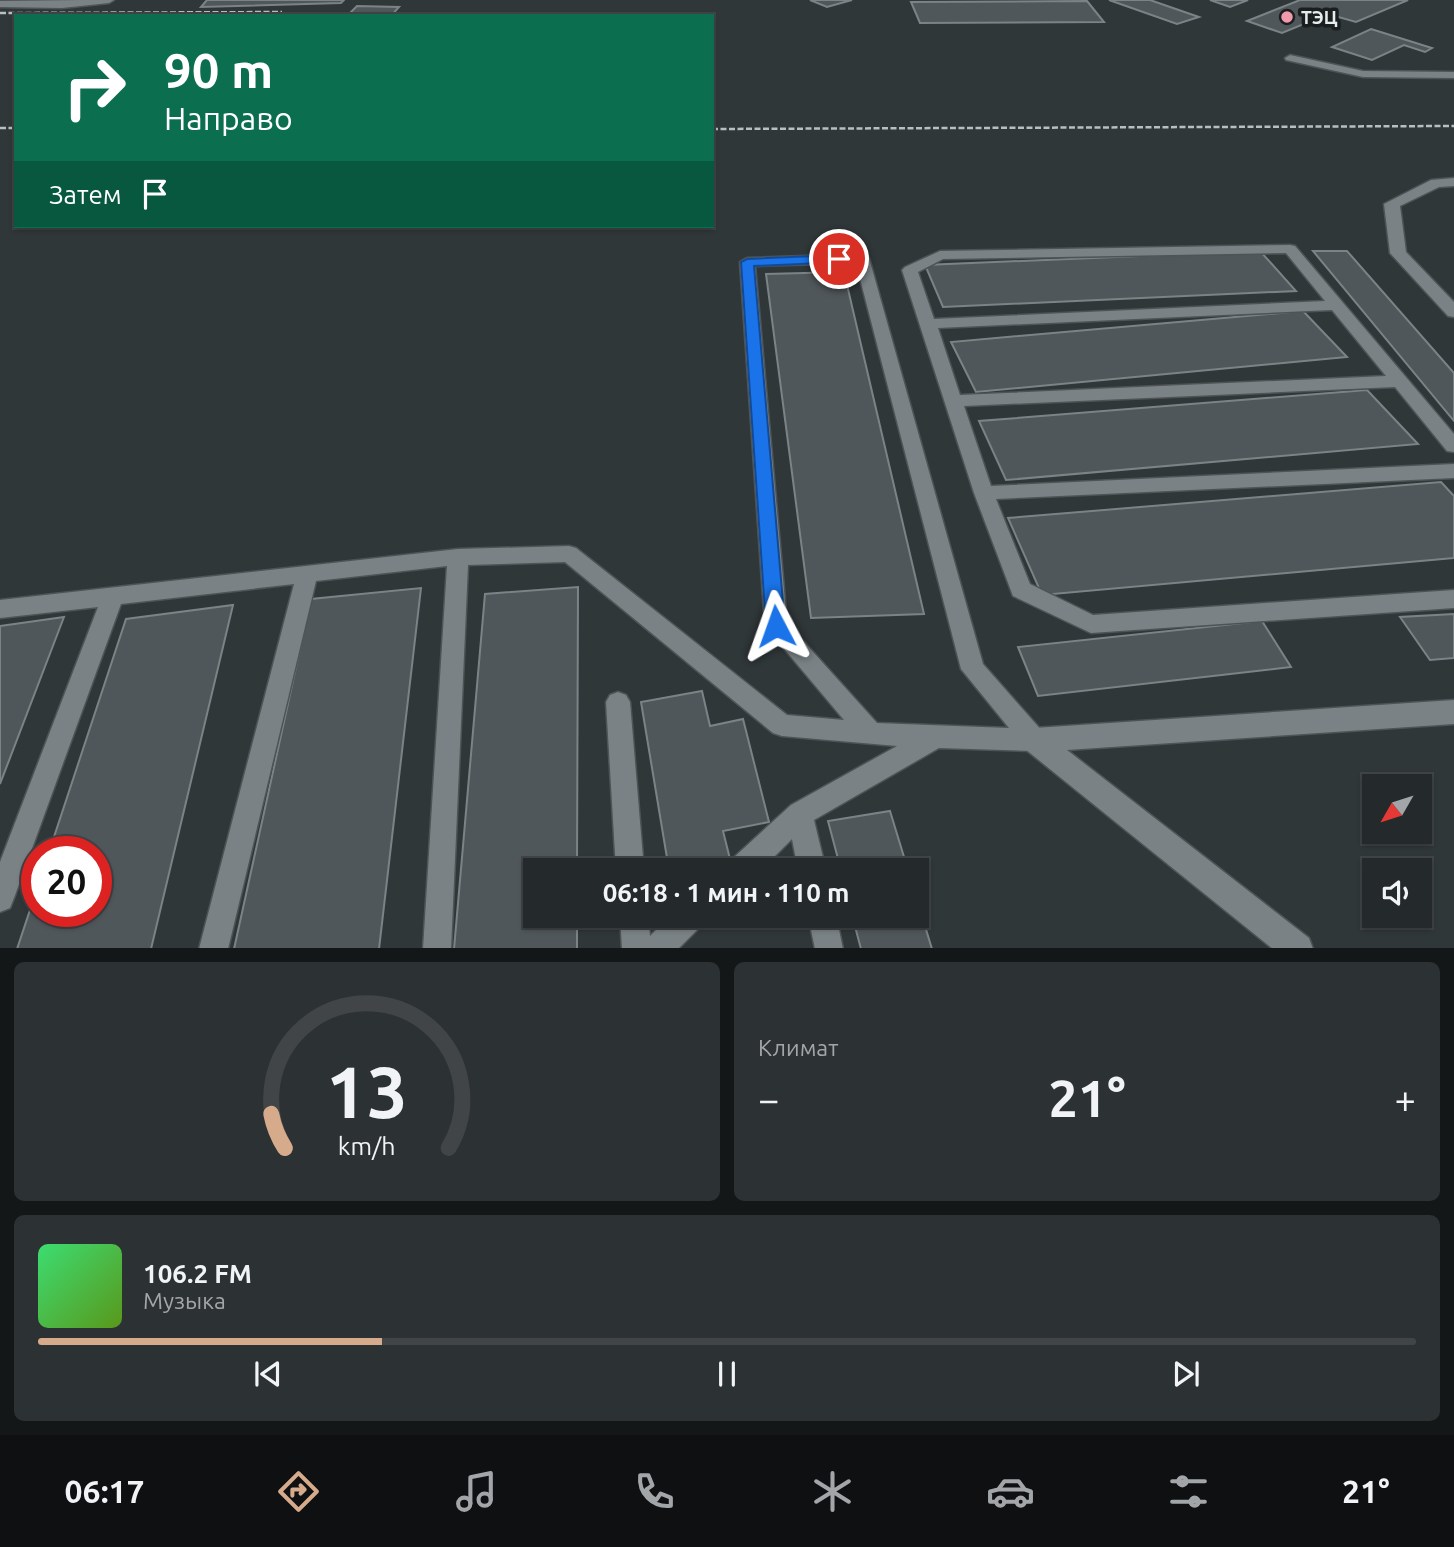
<!DOCTYPE html>
<html lang="ru">
<head>
<meta charset="utf-8">
<style>
	:root { --surface:#24292b; --page:#2c3133; --text:#f1f3f6; --muted:#a3a6a9; --line:#414547; --accent:#d6ab8b }
	body { margin:0; font-family:Ubuntu,sans-serif; background:var(--page); color:var(--text); height:100vh; display:flex; flex-direction:column; font-size:26px; white-space:nowrap }
	* { box-sizing:border-box; margin:0 }
	p { font-size:23px; color:var(--muted) }
	.icon { flex:none; width:38px; height:38px; fill:none; stroke:currentColor; stroke-width:2; stroke-linecap:round; stroke-linejoin:round }
	.map { position:relative; height:948px; overflow:hidden }
	.details { display:flex; flex-direction:column; gap:14px; padding:14px; background:#141718; flex:1 }
	.details>* { flex:none }
	.guide { position:absolute; left:14px; top:14px; width:700px; height:214px; border-radius:0px; box-shadow:0 2px 5px #0004,0 0 0 2px var(--line); background:#0b6e4f; color:#fff; overflow:hidden }
	.needle { width:46px; rotate:231deg }
	.controls { position:absolute; left:1362px; top:774px; display:grid; gap:14px }
	.controls a { display:grid; place-items:center; width:70px; height:70px; border-radius:0px; background:var(--surface); box-shadow:0 2px 5px #0004,0 0 0 2px var(--line); font-size:35px }
	.speed { position:absolute; left:21px; top:836px; display:flex; gap:14px; font-size:35px; font-weight:700; text-align:center }
	.speed>* { display:grid; place-content:center; width:91px; height:91px; border-radius:50%; background:var(--surface); box-shadow:0 2px 5px #0004,0 0 0 2px var(--line); line-height:1 }
	.speed .limit { border:10px solid #d22; background:#fff; color:#111 }
	.pin { position:absolute; display:grid; place-items:center; width:60px; height:60px; color:#fff; margin:-30px; border:4px solid #fff; border-radius:50%; box-shadow:0 2px 7px #0007 }
	.me { position:absolute; width:77px; margin:-38px; rotate:356deg; stroke-linejoin:round; filter:drop-shadow(0 0 5px #0008) }
	.turn { display:flex; align-items:center; gap:24px; height:147px; padding:0 35px; font-size:32px }
	.turn .icon { width:91px; height:91px; stroke-width:2.5 }
	.turn b { display:block; font-size:49px; line-height:60px }
	.then { display:flex; align-items:center; height:66px; padding:0 35px; background:#0003; gap:14px; font-size:26px }
	.big { font-size:52px; font-weight:700; line-height:1.1 }
	.details .card { flex:1; display:flex; flex-direction:column; justify-content:center; gap:10px; min-width:0; padding:0 24px; border-radius:10px; background:var(--page) }
	.details .dial { align-items:center; gap:0 }
	.dial svg { height:182px; overflow:visible; fill:none; stroke:var(--line); stroke-width:7; stroke-linecap:round; text-anchor:middle }
	.dial text { fill:var(--text); stroke:none }
	.song { display:flex; align-items:center; gap:21px }
	.cover { width:84px; height:84px; border-radius:10px; background:linear-gradient(135deg,hsl(140 70% 55%),hsl(90 70% 35%)) }
	.played { height:7px; border-radius:4px; background:linear-gradient(90deg,var(--accent) 25%,var(--line) 25%) }
	.keys { display:flex; justify-content:space-around; direction:ltr }
	.heat { display:flex; justify-content:space-between; align-items:center; font-size:38px; direction:ltr }
	.details .tiles { flex:1; display:grid; gap:14px; grid-template-columns:1fr 1fr }
	.card:last-child { grid-column:span 2 }
	.trip { position:absolute; left:523px; top:858px; width:406px; height:70px; border-radius:0px; background:var(--surface); box-shadow:0 2px 5px #0004,0 0 0 2px var(--line); font-weight:700; line-height:70px; text-align:center }
	.tabs { display:flex; height:112px; justify-content:space-around; align-items:center; background:#0e1011; color:var(--muted) }
	.tabs .icon { width:49px; height:49px }
	.tabs .active { color:var(--accent) }
	.tabs b { font-size:32px; color:var(--text) }
	.map>svg:first-child { display:block }
	.building { fill:#50575a; stroke:#7b8386; stroke-width:2 }
	.lines { fill:none; stroke-linecap:round; stroke-linejoin:round }
	.service-casing { stroke:#4e5355; stroke-width:3 }
	.minor-casing { stroke:#4e5355; stroke-width:3 }
	.service { fill:#7a8285; fill-rule:evenodd }
	.minor { fill:#7a8285; fill-rule:evenodd }
	.rail { stroke:#b9bebf; stroke-width:2.5; stroke-dasharray:6 2.5; stroke-linecap:butt }
	.route { fill:#1a73e8; stroke:#114b97; stroke-width:2 }
	.poi-dot { fill:#f29aac; stroke:#1a1e1f; stroke-width:2.5 }
	.labels { text-anchor:middle; dominant-baseline:central; stroke-width:7; stroke-linejoin:round; paint-order:stroke }
	.far-poi-label { font-size:18px; font-weight:bold; fill:#e6ebec; stroke:#1a1e1f; text-anchor:start }
</style>
</head>
<body>
<div class="map">
<svg width="1454" height="949" viewBox="0 0 1454 949">
	<rect width="100%" height="100%" fill="#303739"/>
	<g class="building">
		<polygon points="207,0 344,0 341,3 201,7"/>
		<polygon points="810,0 852,0 827,7"/>
		<polygon points="1109,0 1150,0 1199,17 1177,24"/>
		<polygon points="1210,0 1248,0 1230,7"/>
		<polygon points="1300,0 1408,0 1356,22 1328,14 1282,33 1247,21"/>
		<polygon points="1087,1 1104,22 920,23 911,2"/>
		<polygon points="357,6 399,7 391,16 347,16"/>
		<polygon points="1371,29 1432,48 1425,52 1404,45 1372,60 1332,47"/>
		<polygon points="1260,251 1296,291 943,307 925,265"/>
		<polygon points="1313,251 1347,251 1454,373 1454,421"/>
		<polygon points="844,272 924,614 811,618 766,274"/>
		<polygon points="1303,311 1347,357 976,392 951,342"/>
		<polygon points="1367,390 1418,444 1006,480 979,421"/>
		<polygon points="1441,482 1454,496 1454,558 1042,595 1008,518"/>
		<polygon points="578,587 577,870 536,870 536,915 577,915 577,949 454,949 485,594"/>
		<polygon points="421,588 379,949 234,949 311,599"/>
		<polygon points="233,605 151,949 17,949 37,889 37,912 96,912 96,852 49,852 126,619"/>
		<polygon points="1454,614 1454,658 1430,660 1400,617"/>
		<polygon points="64,617 0,784 0,626"/>
		<polygon points="1262,621 1291,667 1038,696 1018,647"/>
		<polygon points="702,691 710,726 743,719 769,822 723,831 731,863 699,870 669,870 641,702"/>
		<polygon points="890,811 908,870 841,870 828,821"/>
		<polygon points="917,900 932,949 861,949 852,915 917,915"/>
	</g>
	<g class="lines">
		<defs>
			<g id="service">
				<polygon points="81,0 114,0 109,3 62,8 0,7 0,1"/>
				<polygon points="1290,55 1363,71 1454,72 1454,78 1363,77 1286,60 1285,58"/>
				<path d="M1290,245L1295,246L1454,434V452L1447,451L1395,387L964,406L991,486L1454,464V478L996,499L1030,584L1093,615L1454,590V608L1091,633L1013,596L974,493L902,270L905,267L940,251ZM1286,253L1325,301L934,319L918,272L943,259ZM1332,310L1386,376L960,395L938,328Z"/>
				<path d="M862,254L869,258L983,664L1043,732L1046,740L1043,748L1034,751L939,748L814,820L826,870H798L792,839L761,870H728L731,860L791,805L897,746L782,736L773,733L565,562L468,565L451,949H423L447,566L316,581L228,949H199L294,584L121,604L14,898L10,908L0,912V862L98,607L0,618V600L458,549L569,546L576,548L787,715L844,720L765,626L740,262L747,258ZM856,263L961,669L1009,728L877,723L787,623L755,266Z"/>
				<polygon points="618,692 626,695 630,702 644,870 616,870 606,702 610,695"/>
				<polygon points="620,915 648,915 650,936 671,915 706,915 702,925 678,949 622,949"/>
				<polygon points="808,915 836,915 843,949 815,949"/>
			</g>
			<g id="minor">
				<polygon points="1454,178 1454,186 1439,187 1400,206 1406,252 1454,302 1454,317 1448,316 1390,253 1384,204 1431,180"/>
				<polygon points="1454,700 1454,724 1067,750 1309,938 1313,949 1273,949 1025,749 1021,740 1025,731 1034,728"/>
			</g>
		</defs>
		<use href="#service" class="service-casing"/>
		<use href="#minor" class="minor-casing"/>
		<use href="#service" class="service"/>
		<use href="#minor" class="minor"/>
		<g class="rail">
			<polyline points="0,13 282,12"/>
			<polyline points="0,128 16,128"/>
			<polyline points="712,129 1454,126"/>
		</g>
	</g>
	<polygon class="route" points="839,255 845,259 843,262 754,266 785,626 782,632 776,634 769,632 766,626 741,262 747,259"/>
	<circle class="poi-dot" cx="1287" cy="17" r="7"/>
	<g class="labels">
		<g class="far-poi-label">
			<text x="1301" y="17">ТЭЦ</text>
		</g>
	</g>
</svg>
<div class="controls">
<a><svg class="needle" viewBox="-14 -14 28 28"><path d="M0-13l5 13h-10z" fill="#e53935"/><path d="M0 13l5-13h-10z" fill="#a3a6a9"/></svg></a>
<a><svg class="icon" aria-label="sound" viewBox="0 0 24 24"><path d="M4 9h4l5-4v14l-5-4H4zM17 9q2 3 0 6"/></svg></a>
</div>
<div class="speed"><div class="limit">20</div></div>
<div class="pin" style="left:839px;top:259px;background:#d93025"><svg class="icon" aria-label="arrive" viewBox="0 0 24 24"><path d="M6 21V4h12l-3 4 3 4H6"/></svg></div>
<svg class="me" style="left:776px;top:626px" viewBox="-20 -20 40 40"><path d="M0-17L14 15 0 8-14 15z" fill="#1a73e8" stroke="#fff" stroke-width="4"/></svg>
<div class="trip">06:18 · 1 мин · 110 m</div>
<div class="guide">
<div class="turn"><svg class="icon" aria-label="right" viewBox="0 0 24 24"><path d="M7 20v-9h11M14 6l5 5-5 5"/></svg><div><b>90 m</b>Направо</div></div>
<div class="then">Затем<svg class="icon" aria-label="arrive" viewBox="0 0 24 24"><path d="M6 21V4h12l-3 4 3 4H6"/></svg></div>
</div>
</div>
<section class="details">
<div class="tiles">
<div class="card dial"><svg viewBox="0 0 100 80">
<path d="M14 69A42 42 0 1 1 86 69"/>
<path d="M14 69A42 42 0 0 1 8 54" stroke="#d6ab8b"/>
<text x="50" y="56" font-size="32" font-weight="700">13</text>
<text x="50" y="72" font-size="11">km/h</text>
</svg></div>
<div class="card"><p>Климат</p>
<div class="heat"><a>−</a><b class="big">21°</b><a>+</a></div>
</div>
<div class="card">
<div class="song"><i class="cover"></i><div><b>106.2 FM</b><p>Музыка</p></div></div>
<div class="played"></div>
<div class="keys"><svg class="icon" aria-label="previous" viewBox="0 0 24 24"><path d="M18 5L8 12l10 7zM5 5v14"/></svg><svg class="icon" aria-label="pause" viewBox="0 0 24 24"><path d="M8 5v14M16 5v14"/></svg><svg class="icon" aria-label="next" viewBox="0 0 24 24"><path d="M6 5l10 7-10 7zM19 5v14"/></svg></div>
</div>
</div>
</section>
<nav class="tabs">
<b>06:17</b>
<svg class="icon active" aria-label="directions" viewBox="0 0 24 24"><path d="M12 3l9 9-9 9-9-9zM9 14v-3h6M13 9l2 2-2 2"/></svg>
<svg class="icon" aria-label="music" viewBox="0 0 24 24"><path d="M9 18V5l10-2v13"/><circle cx="6" cy="18" r="3"/><circle cx="16" cy="16" r="3"/></svg>
<svg class="icon" aria-label="phone" viewBox="0 0 24 24"><path d="M5 4h4l2 5-3 2q2 4 5 5l2-3 5 2v4C11 20 4 13 5 4z"/></svg>
<svg class="icon" aria-label="climate" viewBox="0 0 24 24"><path d="M12 3v18M4 7l16 10M4 17L20 7"/></svg>
<svg class="icon" aria-label="car" viewBox="0 0 24 24"><path d="M5 17H2v-5l4-1 3-4h7l3 4 3 1v5h-3M9 17h6M6 11h13"/><circle cx="7" cy="17" r="2"/><circle cx="17" cy="17" r="2"/></svg>
<svg class="icon" aria-label="filters" viewBox="0 0 24 24"><path d="M4 7h16M4 17h16"/><circle cx="9" cy="7" r="2"/><circle cx="15" cy="17" r="2"/></svg>
<b>21°</b>
</nav>
</body>
</html>
